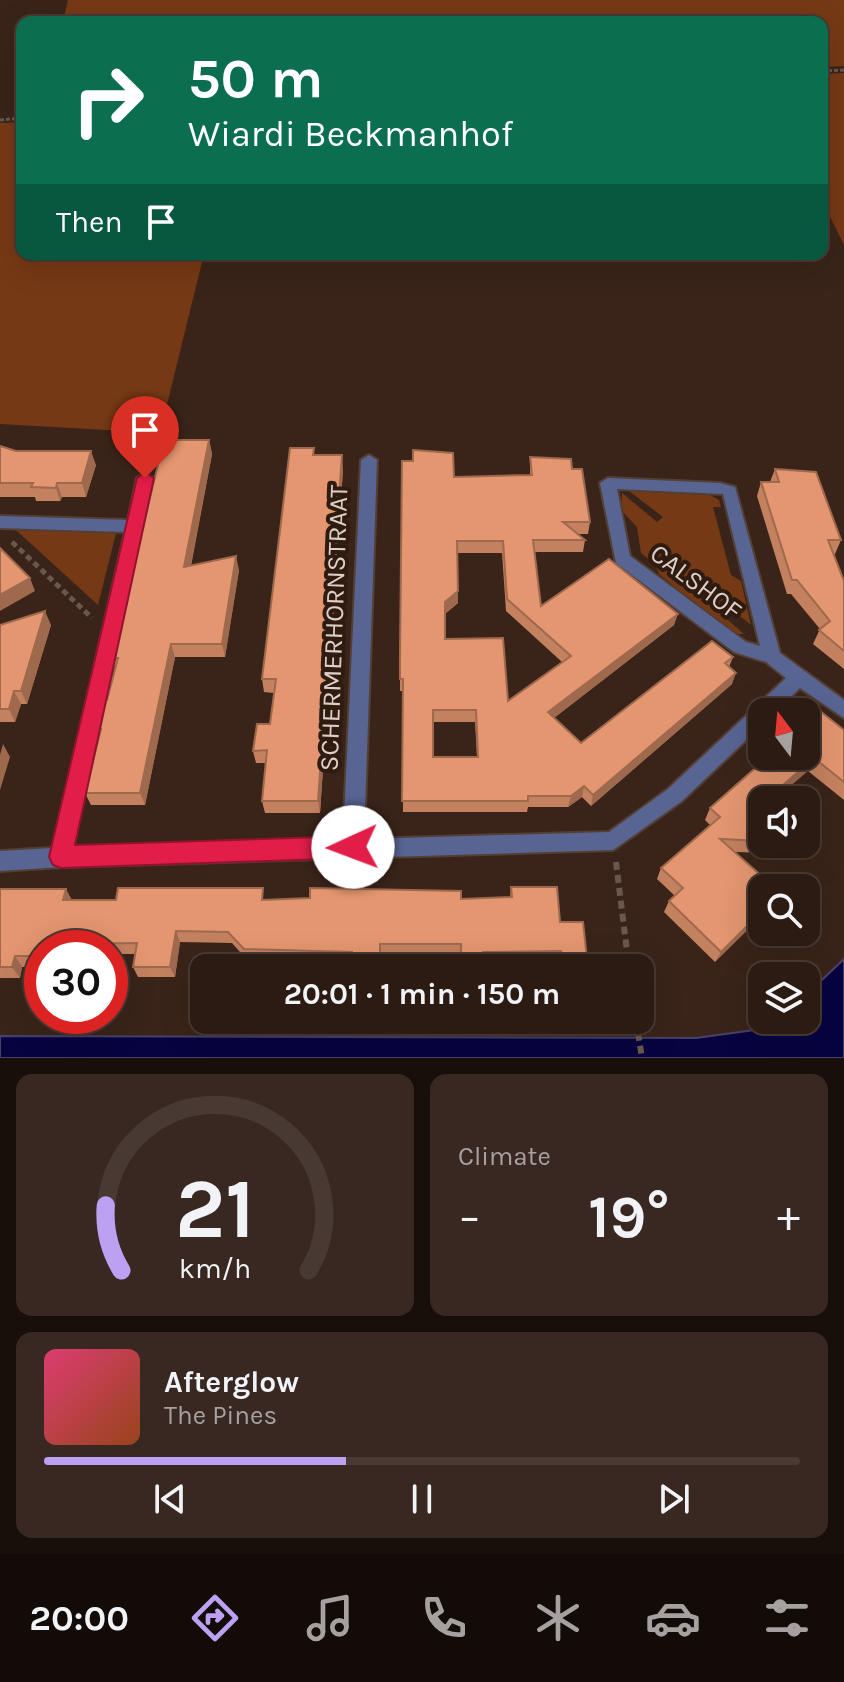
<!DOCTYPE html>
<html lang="en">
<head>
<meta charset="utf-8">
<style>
	:root { --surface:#2c1b13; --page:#382821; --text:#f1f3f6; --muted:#a6a1a0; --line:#483933; --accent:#bca0f2 }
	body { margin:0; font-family:Karla,sans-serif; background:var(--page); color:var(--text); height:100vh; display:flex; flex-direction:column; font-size:30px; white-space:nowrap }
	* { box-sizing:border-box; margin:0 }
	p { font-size:26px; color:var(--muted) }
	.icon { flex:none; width:44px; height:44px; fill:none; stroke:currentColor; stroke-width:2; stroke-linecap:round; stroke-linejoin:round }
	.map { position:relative; height:1058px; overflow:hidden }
	.details { display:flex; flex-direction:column; gap:16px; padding:16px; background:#180f0a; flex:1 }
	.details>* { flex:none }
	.top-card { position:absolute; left:16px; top:16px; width:812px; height:244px; border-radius:16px; box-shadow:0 8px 32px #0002,0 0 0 2px var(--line); background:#0b6e4f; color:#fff; overflow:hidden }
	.needle { width:52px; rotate:344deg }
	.controls { position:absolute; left:748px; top:698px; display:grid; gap:16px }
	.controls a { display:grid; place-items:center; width:72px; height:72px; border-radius:16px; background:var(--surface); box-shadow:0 8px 32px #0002,0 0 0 2px var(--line); font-size:40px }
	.speed { position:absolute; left:24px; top:930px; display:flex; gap:16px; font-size:40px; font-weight:700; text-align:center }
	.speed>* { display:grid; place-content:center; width:104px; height:104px; border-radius:50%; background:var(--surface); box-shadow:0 8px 32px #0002,0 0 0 2px var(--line); line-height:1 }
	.speed .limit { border:12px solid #d22; background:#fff; color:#111 }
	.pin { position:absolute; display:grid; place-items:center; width:68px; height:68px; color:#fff; margin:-82px -34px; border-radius:50% 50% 50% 0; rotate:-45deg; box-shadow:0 0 8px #0007 }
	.pin .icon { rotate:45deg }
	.me { position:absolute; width:88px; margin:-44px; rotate:268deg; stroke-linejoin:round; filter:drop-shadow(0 0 6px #0008) }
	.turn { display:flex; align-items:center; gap:28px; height:168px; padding:0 40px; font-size:36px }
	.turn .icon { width:104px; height:104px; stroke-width:2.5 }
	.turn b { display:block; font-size:56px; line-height:68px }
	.then { display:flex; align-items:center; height:76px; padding:0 40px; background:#0003; gap:16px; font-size:30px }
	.big { font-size:60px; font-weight:700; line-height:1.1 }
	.details .tile { flex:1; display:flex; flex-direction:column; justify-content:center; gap:12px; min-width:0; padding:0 28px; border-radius:16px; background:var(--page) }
	.details .dial { align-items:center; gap:0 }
	.dial svg { height:208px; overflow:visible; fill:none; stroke:var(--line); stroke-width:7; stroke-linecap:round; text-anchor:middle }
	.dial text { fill:var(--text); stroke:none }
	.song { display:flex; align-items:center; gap:24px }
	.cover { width:96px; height:96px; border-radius:12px; background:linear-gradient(135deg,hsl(340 70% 55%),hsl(20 70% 35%)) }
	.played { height:8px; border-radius:4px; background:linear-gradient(90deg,var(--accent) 40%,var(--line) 40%) }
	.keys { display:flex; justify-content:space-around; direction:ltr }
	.heat { display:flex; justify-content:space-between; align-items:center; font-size:44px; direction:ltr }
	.details .tiles { flex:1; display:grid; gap:16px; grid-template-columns:1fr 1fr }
	.tile:last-child { grid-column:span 2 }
	.trip { position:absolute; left:190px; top:954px; width:464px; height:80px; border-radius:16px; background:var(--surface); box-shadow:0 8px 32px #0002,0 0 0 2px var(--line); font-weight:700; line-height:80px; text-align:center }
	.menu { display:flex; height:128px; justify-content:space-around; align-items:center; background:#120b08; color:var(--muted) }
	.menu .icon { width:56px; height:56px }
	.menu .on { color:var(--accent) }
	.menu b { font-size:36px; color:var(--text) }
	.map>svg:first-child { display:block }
	.green { fill:#763915 }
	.water { fill:#070340; stroke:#474068; stroke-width:2 }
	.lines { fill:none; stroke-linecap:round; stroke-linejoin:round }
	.minor-casing { stroke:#543f35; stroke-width:4 }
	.path-far2 { stroke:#6b574d; stroke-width:3; stroke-dasharray:4 2; stroke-linecap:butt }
	.path-far1 { stroke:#6b574d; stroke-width:5; stroke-dasharray:6 4; stroke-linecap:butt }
	.path { stroke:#6b574d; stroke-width:6; stroke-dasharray:8 5; stroke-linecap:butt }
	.minor { fill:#586593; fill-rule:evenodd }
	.wall { fill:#c3815f; fill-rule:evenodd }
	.shaded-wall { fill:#9f694e }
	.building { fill:#e3966f; stroke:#9f694e; stroke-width:2; fill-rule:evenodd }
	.route { fill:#e11d48; stroke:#92132f; stroke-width:2 }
	.labels { text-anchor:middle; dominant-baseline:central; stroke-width:8; stroke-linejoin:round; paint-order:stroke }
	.street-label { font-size:26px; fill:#ddcfc7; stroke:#2f1b10 }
</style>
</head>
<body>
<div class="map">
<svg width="844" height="1058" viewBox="0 0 844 1058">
	<rect width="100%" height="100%" fill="#3a2419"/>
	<g class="green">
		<polygon points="68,0 844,0 844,66 822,67 822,22 63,22"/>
		<polygon points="844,73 844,245 822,200 822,74"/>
		<polygon points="22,122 22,254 204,254 160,433 0,424 0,123"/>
		<polygon points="629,491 710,495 719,500 721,507 713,507 731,575 741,581 751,625 720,600 721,614 744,634 733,634 659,574 656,565 641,553 637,527 621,510 622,493 657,522 663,517"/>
		<polygon points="16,530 116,533 98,605"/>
	</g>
	<polygon class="water" points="844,959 844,1058 0,1058 0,1036 696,1038 762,1029 776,1020 806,1020 806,995"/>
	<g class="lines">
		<defs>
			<path id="minor" d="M369,455L377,460L364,839L609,832L668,789L786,678L766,662L734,652L616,563L600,483L608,478L720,483L735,487L780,653L844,700V718L800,688L775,712H762V725L682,801L613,850L61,867L0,871V851L53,848L125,532L0,528V516L128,520L137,478L145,473L153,478L73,847L343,839L361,460ZM617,489L723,494L760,646L746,642L630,556Z"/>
		</defs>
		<use href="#minor" class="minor-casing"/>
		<g class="path-far2">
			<polyline points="822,71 844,70"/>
			<polyline points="0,120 22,118"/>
		</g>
		<polyline class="path-far1" points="12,542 92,618"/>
		<g class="path">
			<polyline points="616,862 629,968"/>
			<polyline points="636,1020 642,1058"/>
		</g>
		<use href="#minor" class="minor"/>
	</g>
	<g class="wall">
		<polygon points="209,440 212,454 191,566 239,570 225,657 175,657 145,805 91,805 85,793 99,739 94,729 107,700 115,668 111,658"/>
		<polygon points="0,446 16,451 96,465 86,497 62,497 60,501 36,501 35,497 0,497"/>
		<polygon points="315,455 343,469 320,813 265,813 262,801 266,763 256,763 253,751 270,724 274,693 264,692 262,679"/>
		<path d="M530,457L572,469L590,522L588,534H578L585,540L583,552H535L541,606L674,625L554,718L581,743L733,657L729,667L732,684L591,806L582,797L568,807H528L527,812H403V691H400V655L454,477L530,475ZM457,553H502L506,611L562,662L508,701L445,639V614L458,603ZM433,722H475L477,757H433Z"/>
		<polygon points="775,469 841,540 835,554 833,554 844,581 844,669 813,644 820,629 791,594 787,594 757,496 761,482 770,482"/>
		<polygon points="0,625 51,625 27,704 21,704 15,722 0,722"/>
		<polygon points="844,730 844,800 808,771 762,800 762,844 782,844 772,853 735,852 775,888 715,962 664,912 669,901 675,896 657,879 661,868 710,825 705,820 710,808"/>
		<polygon points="511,887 560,922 588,968 559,968 558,962 484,963 483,968 460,968 460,955 381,954 381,968 352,968 352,963 247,960 232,943 180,942 175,977 138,977 133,967 135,954 110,954 110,948 42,948 42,967 22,967 20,978 0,978 0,889 72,900 461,899 510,897"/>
		<polygon points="564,1020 593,1020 590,1029 565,1029"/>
	</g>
	<g class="shaded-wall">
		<polygon points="209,440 212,454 188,580 184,567"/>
		<polygon points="91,451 96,465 86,497 82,483"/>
		<polygon points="342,455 343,469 320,813 318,801"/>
		<polygon points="57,483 62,497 60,501 56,488"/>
		<polygon points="236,556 239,570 225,657 222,644"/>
		<polygon points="30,578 35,591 0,611 0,595"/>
		<polygon points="458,591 458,603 444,614 445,602"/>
		<polygon points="45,611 51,625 27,704 21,691"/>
		<polygon points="678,614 674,625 546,724 548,712"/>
		<polygon points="171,644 175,657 145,805 140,793"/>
		<polygon points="736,673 732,684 591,806 593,795"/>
		<polygon points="14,691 21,704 15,722 9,709"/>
		<polygon points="3,744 10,757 0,790 0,755"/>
		<polygon points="814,758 808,771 774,800 775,792"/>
		<polygon points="584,786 582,797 568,807 571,796"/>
		<polygon points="777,844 782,844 772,853"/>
		<polygon points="66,889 72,900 63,900"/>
		<polygon points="762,911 762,916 715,962 721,952"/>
		<polygon points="176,931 180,942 175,977 170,967"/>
		<polygon points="15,956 22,967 20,978 12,967"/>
	</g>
	<g class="building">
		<polygon points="164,440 209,440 184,567 236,556 222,644 171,644 140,793 85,793 101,729 94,729 101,700 107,700 118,658 111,658"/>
		<polygon points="0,446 16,451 91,451 82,483 57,483 56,488 31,487 33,483 0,483"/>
		<polygon points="290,448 314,448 313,455 342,455 318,801 262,801 267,750 253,751 257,724 270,724 276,679 262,679"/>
		<path d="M413,450L453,453L454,477L532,475L530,457L571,459L572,469H582L590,522H563L585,540H533L541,606L609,559L678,614L548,712L581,743L712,641L733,657L725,663L736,673L593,795L584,786L571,796H528V801H402L403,679H400V655L402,461H413ZM457,541H503L507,599L571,656L508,701L503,638L445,639V602L458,591ZM433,710H476L478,757H433Z"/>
		<polygon points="775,469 816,472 841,540 828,540 844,581 844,651 819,630 830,621 797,580 792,580 761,482 779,482"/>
		<polygon points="0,548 30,578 0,595"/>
		<polygon points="45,611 21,691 14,691 9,709 0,709 0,625"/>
		<polygon points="820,711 844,730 844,782 814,758 775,792 785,800 762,800 762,841 720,839 775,888 762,888 762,911 721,952 669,901 683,888 661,868 720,817 710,808 769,756 806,756 806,723"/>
		<polygon points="511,887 557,887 560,922 583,922 588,968 563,968 561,951 483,952 484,962 461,962 461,944 380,944 380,967 352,968 352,952 244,949 228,932 176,931 170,967 133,967 137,943 73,944 72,948 42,948 42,956 15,956 12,967 0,967 0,889 66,889 63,900 116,900 118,888 263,888 262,900 310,898 310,888 461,891 461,899 512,897"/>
	</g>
	<polygon class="route" points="145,472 154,478 75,845 353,836 361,840 365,847 361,855 353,858 61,868 53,865 49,857 137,478"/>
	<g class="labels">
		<g class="street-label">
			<text transform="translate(696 582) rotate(37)">CALSHOF</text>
			<text transform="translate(334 628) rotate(-88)">SCHERMERHORNSTRAAT</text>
		</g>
	</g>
</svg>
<div class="controls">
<a><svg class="needle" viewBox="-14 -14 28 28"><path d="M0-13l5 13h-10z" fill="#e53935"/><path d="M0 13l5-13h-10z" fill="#a6a1a0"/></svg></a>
<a><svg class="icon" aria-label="sound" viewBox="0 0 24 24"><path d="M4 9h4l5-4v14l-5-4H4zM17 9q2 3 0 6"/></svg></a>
<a><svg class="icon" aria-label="search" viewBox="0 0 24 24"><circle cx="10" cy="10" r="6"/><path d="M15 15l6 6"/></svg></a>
<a><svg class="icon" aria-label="layers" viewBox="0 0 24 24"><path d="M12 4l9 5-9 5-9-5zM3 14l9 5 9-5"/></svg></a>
</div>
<div class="speed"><div class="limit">30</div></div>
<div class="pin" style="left:145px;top:478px;background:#d93025"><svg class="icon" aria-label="arrive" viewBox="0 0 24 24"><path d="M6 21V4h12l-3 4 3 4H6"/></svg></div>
<svg class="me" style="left:353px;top:847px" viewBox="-20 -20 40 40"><circle r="19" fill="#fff"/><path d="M0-13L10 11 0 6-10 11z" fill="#e11d48"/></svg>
<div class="trip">20:01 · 1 min · 150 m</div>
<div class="top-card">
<div class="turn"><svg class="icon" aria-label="right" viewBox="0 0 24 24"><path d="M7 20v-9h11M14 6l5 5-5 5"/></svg><div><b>50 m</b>Wiardi Beckmanhof</div></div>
<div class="then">Then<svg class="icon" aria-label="arrive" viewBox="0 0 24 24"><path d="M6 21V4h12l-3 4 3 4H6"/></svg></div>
</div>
</div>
<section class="details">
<div class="tiles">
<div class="tile dial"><svg viewBox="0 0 100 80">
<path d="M14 69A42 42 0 1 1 86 69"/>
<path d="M14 69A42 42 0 0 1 8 44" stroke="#bca0f2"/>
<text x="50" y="56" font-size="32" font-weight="700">21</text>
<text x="50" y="72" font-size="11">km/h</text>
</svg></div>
<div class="tile"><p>Climate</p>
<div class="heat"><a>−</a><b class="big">19°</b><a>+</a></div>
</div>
<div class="tile">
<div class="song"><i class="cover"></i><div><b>Afterglow</b><p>The Pines</p></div></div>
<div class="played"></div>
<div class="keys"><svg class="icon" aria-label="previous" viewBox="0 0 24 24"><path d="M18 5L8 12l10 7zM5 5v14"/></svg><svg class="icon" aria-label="pause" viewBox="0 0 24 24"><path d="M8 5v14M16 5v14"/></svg><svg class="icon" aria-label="next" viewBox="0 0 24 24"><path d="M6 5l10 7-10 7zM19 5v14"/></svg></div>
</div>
</div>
</section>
<nav class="menu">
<b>20:00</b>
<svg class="icon on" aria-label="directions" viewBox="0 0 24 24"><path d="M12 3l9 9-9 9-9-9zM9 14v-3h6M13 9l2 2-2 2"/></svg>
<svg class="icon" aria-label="music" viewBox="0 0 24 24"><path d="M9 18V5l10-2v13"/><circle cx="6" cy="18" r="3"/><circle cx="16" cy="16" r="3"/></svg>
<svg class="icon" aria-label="phone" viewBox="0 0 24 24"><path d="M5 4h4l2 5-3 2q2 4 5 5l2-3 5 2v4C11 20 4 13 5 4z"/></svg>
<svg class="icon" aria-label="climate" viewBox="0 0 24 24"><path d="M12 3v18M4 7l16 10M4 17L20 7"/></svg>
<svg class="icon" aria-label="car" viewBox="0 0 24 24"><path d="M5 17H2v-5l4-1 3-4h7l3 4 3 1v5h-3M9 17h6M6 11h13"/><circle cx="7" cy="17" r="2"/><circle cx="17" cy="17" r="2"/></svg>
<svg class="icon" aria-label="filters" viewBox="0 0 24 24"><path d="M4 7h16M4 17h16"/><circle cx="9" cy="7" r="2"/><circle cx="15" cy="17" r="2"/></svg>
</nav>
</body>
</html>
